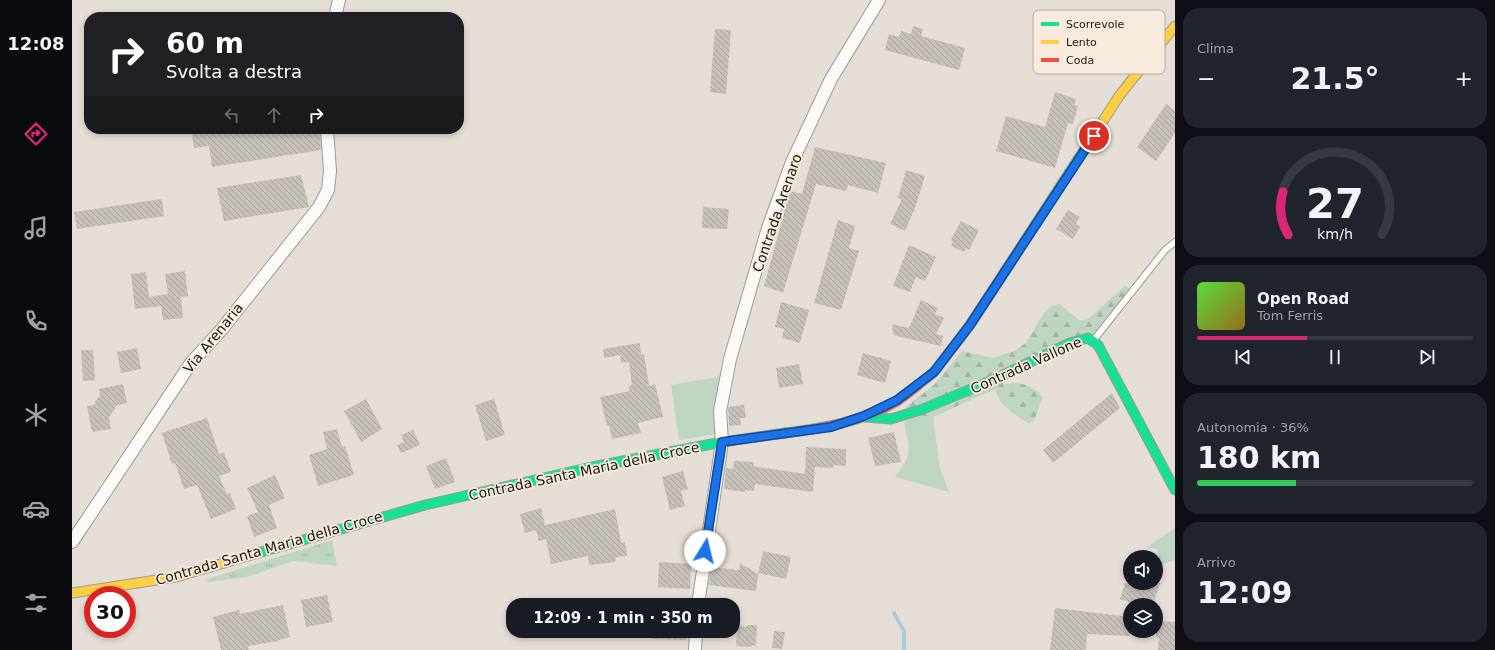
<!DOCTYPE html>
<html lang="it">
<head>
<meta charset="utf-8">
<style>
	:root { --surface:#171b24; --page:#20242c; --text:#f1f3f6; --muted:#9ea1a6; --line:#363941; --accent:#db2777 }
	body { margin:0; font-family:"DejaVu Sans",sans-serif; background:var(--page); color:var(--text); height:100vh; display:flex; flex-direction:column; font-size:15px; white-space:nowrap }
	* { box-sizing:border-box; margin:0 }
	p { font-size:13px; color:var(--muted) }
	.icon { flex:none; width:22px; height:22px; fill:none; stroke:currentColor; stroke-width:2; stroke-linecap:round; stroke-linejoin:round }
	.map { position:relative; flex:1; overflow:hidden }
	.panel { display:flex; flex-direction:column; gap:8px; padding:8px; background:#0d0f14; width:320px }
	.panel>* { flex:none }
	.hud { position:absolute; left:12px; top:12px; width:380px; height:122px; border-radius:16px; box-shadow:0 2px 6px #0003; background:#202124; color:#fff; overflow:hidden }
	.controls { position:absolute; left:1051px; top:550px; display:grid; gap:8px }
	.controls a { display:grid; place-items:center; width:40px; height:40px; border-radius:50%; background:var(--surface); box-shadow:0 2px 6px #0003; font-size:20px }
	.speed { position:absolute; left:12px; top:586px; display:flex; gap:8px; font-size:20px; font-weight:700; text-align:center }
	.speed>* { display:grid; place-content:center; width:52px; height:52px; border-radius:50%; background:var(--surface); box-shadow:0 2px 6px #0003; line-height:1 }
	.speed .limit { border:6px solid #d22; background:#fff; color:#111 }
	.pin { position:absolute; display:grid; place-items:center; width:34px; height:34px; color:#fff; margin:-17px; border:2px solid #fff; border-radius:50%; box-shadow:0 1px 4px #0007 }
	.me { position:absolute; width:44px; margin:-22px; rotate:9deg; stroke-linejoin:round; filter:drop-shadow(0 0 3px #0008) }
	.turn { display:flex; align-items:center; gap:14px; height:84px; padding:0 16px; font-size:18px }
	.turn .icon { width:52px; height:52px; stroke-width:2.5 }
	.turn b { display:block; font-size:28px; line-height:34px }
	.lanes { display:flex; align-items:center; height:38px; padding:0 16px; background:#0003; justify-content:center; gap:20px; direction:ltr }
	.lanes .off { opacity:.35 }
	.big { font-size:30px; font-weight:700; line-height:1.1 }
	.panel .tile { flex:1; display:flex; flex-direction:column; justify-content:center; gap:6px; min-width:0; padding:0 14px; border-radius:16px; background:var(--page) }
	.panel .dial { align-items:center; gap:0 }
	.dial svg { height:104px; overflow:visible; fill:none; stroke:var(--line); stroke-width:7; stroke-linecap:round; text-anchor:middle }
	.dial text { fill:var(--text); stroke:none }
	.song { display:flex; align-items:center; gap:12px }
	.cover { width:48px; height:48px; border-radius:6px; background:linear-gradient(135deg,hsl(110 70% 55%),hsl(40 70% 35%)) }
	.played { height:4px; border-radius:2px; background:linear-gradient(90deg,var(--accent) 40%,var(--line) 40%) }
	.keys { display:flex; justify-content:space-around; direction:ltr }
	.heat { display:flex; justify-content:space-between; align-items:center; font-size:22px; direction:ltr }
	.charge { height:6px; border-radius:3px; background:linear-gradient(90deg,#34c759 36%,var(--line) 0) }
	.trip { position:absolute; left:434px; top:598px; width:234px; height:40px; border-radius:16px; background:var(--surface); box-shadow:0 2px 6px #0003; font-weight:700; line-height:40px; text-align:center }
	main { display:flex; flex:1; min-height:0 }
	.dock { display:flex; flex-direction:column; width:72px; justify-content:space-around; align-items:center; background:#090b0e; color:var(--muted) }
	.dock .icon { width:28px; height:28px }
	.dock .current { color:var(--accent) }
	.dock b { font-size:18px; color:var(--text) }
	.map>svg:first-child { display:block }
	.grass { fill:url(#grass-tufts) }
	.forest { fill:url(#forest-firs) }
	.garden { fill:#bed5c2 }
	.lines { fill:none; stroke-linecap:round; stroke-linejoin:round }
	.stream { stroke:#a4c8dc; stroke-width:3.5 }
	.building { fill:url(#building-back-hatch) }
	.lane-casing { stroke:#a09a94; stroke-width:8 }
	.street-casing { stroke:#a09a94; stroke-width:14 }
	.fast-casing { stroke:#a09a94; stroke-width:11 }
	.slow-casing { stroke:#a09a94; stroke-width:11 }
	.jam-casing { stroke:#a09a94; stroke-width:11 }
	.lane { stroke:#fbfaf9; stroke-width:6 }
	.street { stroke:#fbfaf9; stroke-width:12 }
	.fast { stroke:#16e098; stroke-width:9 }
	.slow { stroke:#ffcf43; stroke-width:9 }
	.jam { stroke:#f24e42; stroke-width:9 }
	.route-casing { stroke:#114b97; stroke-width:10 }
	.route { stroke:#1a73e8; stroke-width:7 }
	.labels { text-anchor:middle; dominant-baseline:central; stroke-width:3.5; stroke-linejoin:round; paint-order:stroke }
	.street-label { font-size:14px; fill:#1d1813; stroke:#f8ebdd }
	.key { fill:#f8ebdd; stroke:#b6aca0; stroke-width:1 }
	.key-label { font-size:11px; fill:#1d1813 }
</style>
</head>
<body>
<main>
<nav class="dock">
<b>12:08</b>
<svg class="icon current" aria-label="directions" viewBox="0 0 24 24"><path d="M12 3l9 9-9 9-9-9zM9 14v-3h6M13 9l2 2-2 2"/></svg>
<svg class="icon" aria-label="music" viewBox="0 0 24 24"><path d="M9 18V5l10-2v13"/><circle cx="6" cy="18" r="3"/><circle cx="16" cy="16" r="3"/></svg>
<svg class="icon" aria-label="phone" viewBox="0 0 24 24"><path d="M5 4h4l2 5-3 2q2 4 5 5l2-3 5 2v4C11 20 4 13 5 4z"/></svg>
<svg class="icon" aria-label="climate" viewBox="0 0 24 24"><path d="M12 3v18M4 7l16 10M4 17L20 7"/></svg>
<svg class="icon" aria-label="car" viewBox="0 0 24 24"><path d="M5 17H2v-5l4-1 3-4h7l3 4 3 1v5h-3M9 17h6M6 11h13"/><circle cx="7" cy="17" r="2"/><circle cx="17" cy="17" r="2"/></svg>
<svg class="icon" aria-label="filters" viewBox="0 0 24 24"><path d="M4 7h16M4 17h16"/><circle cx="9" cy="7" r="2"/><circle cx="15" cy="17" r="2"/></svg>
</nav>
<div class="map">
<svg width="1103" height="650" viewBox="0 0 1103 650">
	<defs>
		<pattern id="grass-tufts" width="24" height="20" patternUnits="userSpaceOnUse"><rect width="24" height="20" fill="#bed5c2"/><path d="M3 7l-1-3M5 7V3M7 7l1-3M15 17l-1-3M17 17v-4M19 17l1-3" fill="none" stroke="#a3b6a6"/></pattern>
		<pattern id="forest-firs" width="22" height="20" patternUnits="userSpaceOnUse"><rect width="22" height="20" fill="#bed5c2"/><path d="M5 1l3.5 6h-7zM16 11l3.5 6h-7z" fill="#a3b6a6"/></pattern>
		<pattern id="building-back-hatch" width="6" height="6" patternUnits="userSpaceOnUse"><rect width="6" height="6" fill="#c6c0ba"/><path d="M-1 5l2 2M0 0l6 6M5-1l2 2" fill="none" stroke="#aaa49f"/></pattern>
	</defs>
	<rect width="100%" height="100%" fill="#e5ded6"/>
	<polygon class="grass" points="260,540 265,566 221,561 175,577 145,581 137,582 132,580"/>
	<path class="forest" d="M1053,286L1058,288L1021,336L937,370L931,385C946,380 962,386 971,397L962,421L956,423C943,415 927,405 923,389L861,417C851,418 841,416 834,407L863,384L890,351L921,358L942,351L954,343L971,314L979,306L988,304L1008,321L1017,318Z"/>
	<g class="garden">
		<polygon points="651,376 644,434 607,440 599,385"/>
		<path d="M847,415L861,417L868,469L877,492L823,477C841,453 838,450 832,422Z"/>
		<polygon points="1103,528 1103,560 1087,565 1085,549 1074,548"/>
	</g>
	<g class="lines">
		<polyline class="stream" points="822,613 832,631 832,650"/>
	</g>
	<g class="building">
		<polygon points="841,26 851,29 849,36 893,48 887,70 813,50 817,34 827,37 829,31 839,34"/>
		<polygon points="643,29 659,30 654,94 638,92"/>
		<polygon points="983,92 1004,99 1002,105 1006,106 1001,124 996,123 983,168 924,151 934,116 973,127"/>
		<polygon points="1094,104 1103,111 1103,133 1084,161 1065,147"/>
		<polygon points="119,129 248,129 249,150 140,167 137,146 122,148"/>
		<polygon points="743,147 814,163 806,193 776,185 774,191 744,184 711,293 692,286 718,191 730,194"/>
		<polygon points="834,170 853,176 843,208 833,231 818,224 830,199 826,198"/>
		<polygon points="229,175 237,207 152,221 145,188"/>
		<polygon points="90,199 92,216 5,229 2,212"/>
		<polygon points="631,207 657,209 655,229 630,228"/>
		<polygon points="996,210 1008,217 1004,224 1008,227 1001,239 984,229"/>
		<polygon points="766,220 783,226 777,248 787,251 769,310 742,303"/>
		<polygon points="889,221 907,230 897,250 894,248 892,252 879,246 881,242 879,240"/>
		<polygon points="837,245 864,257 853,281 844,277 838,292 821,286"/>
		<polygon points="113,271 116,296 109,297 111,318 91,320 89,306 63,309 59,274 74,272 77,297 96,294 93,274"/>
		<polygon points="849,300 866,308 863,314 872,318 864,334 871,336 869,346 821,335 820,324 837,328"/>
		<polygon points="709,302 737,310 728,343 710,338 712,329 703,327"/>
		<polygon points="568,343 569,355 572,354 577,386 583,384 591,417 566,423 569,433 540,439 537,426 535,426 528,397 558,391 556,386 560,385 557,362 549,363 548,355 532,358 531,349"/>
		<polygon points="65,348 69,369 49,373 45,352"/>
		<polygon points="9,350 21,350 23,380 11,381"/>
		<polygon points="791,353 819,361 813,383 785,375"/>
		<polygon points="727,364 731,384 707,388 704,368"/>
		<polygon points="51,384 55,403 45,405 37,418 39,429 20,432 15,406 22,405 24,400 28,396 27,389"/>
		<polygon points="1040,393 1048,408 981,463 971,450"/>
		<polygon points="294,399 310,429 289,442 272,411"/>
		<polygon points="422,399 433,435 414,441 403,405"/>
		<polygon points="672,405 674,418 668,418 669,425 657,426 656,407"/>
		<polygon points="135,418 147,454 152,452 159,472 147,476 155,494 158,493 164,509 139,519 125,485 112,489 103,463 100,464 90,433"/>
		<polygon points="265,429 270,447 273,446 282,475 246,486 237,455 255,449 251,432"/>
		<polygon points="341,430 348,445 329,453 325,445 332,442 329,435"/>
		<polygon points="822,432 829,462 803,466 796,438"/>
		<polygon points="734,447 774,449 774,466 761,465 761,468 743,467 741,492 683,484 682,491 673,490 673,492 652,489 654,468 661,469 662,461 682,462 681,466 733,474"/>
		<polygon points="374,458 383,482 363,489 354,466"/>
		<polygon points="611,471 616,489 609,491 613,506 598,510 590,477"/>
		<polygon points="203,475 213,498 197,505 205,528 182,537 175,516 186,512 175,488"/>
		<polygon points="469,508 473,525 543,509 549,543 553,542 555,556 544,557 543,562 517,565 516,556 479,564 474,539 467,541 464,530 453,533 448,514"/>
		<polygon points="691,551 719,557 714,579 686,573"/>
		<polygon points="587,562 619,564 618,589 586,587"/>
		<polygon points="668,563 686,574 684,591 637,585 639,567 667,570"/>
		<polygon points="1053,583 1088,583 1081,605 1066,605 1048,599"/>
		<polygon points="255,595 261,622 234,627 229,600"/>
		<polygon points="211,605 218,637 207,640 207,641 176,646 177,650 149,650 141,617 167,610 168,614"/>
		<polygon points="983,608 1058,617 1058,636 1015,634 1014,650 978,650"/>
		<polygon points="1084,621 1103,622 1103,650 1086,650 1087,638 1084,637"/>
		<polygon points="675,625 685,625 684,646 680,645 680,647 664,646 665,626 675,627"/>
		<polygon points="580,631 614,631 614,640 580,639"/>
		<polygon points="702,631 713,632 710,649 700,648"/>
	</g>
	<g class="lines">
		<defs>
			<polyline id="lane" points="1021,341 1093,250 1103,242"/>
			<g id="street">
				<polyline points="263,17 267,0"/>
				<polyline points="0,542 119,363 150,329 247,207 256,190 258,171 255,129"/>
				<polyline points="626,605 650,442 648,411 658,359 696,228 720,162 759,79 807,0"/>
				<polyline points="623,650 624,631"/>
			</g>
			<g id="fast">
				<polyline points="847,384 862,372 898,325 1031,121"/>
				<polyline points="793,417 819,419 851,409 923,379 998,343 1016,338 1026,345 1103,490"/>
				<polyline points="186,553 353,505 520,467 650,442 713,433"/>
			</g>
			<g id="slow">
				<polyline points="1031,121 1047,96 1103,26"/>
				<polyline points="0,593 104,577 186,553"/>
			</g>
			<path id="jam" d="M713,433C752,428 790,422 825,401C832,396 840,390 847,384"/>
		</defs>
		<use href="#lane" class="lane-casing"/>
		<use href="#street" class="street-casing"/>
		<use href="#fast" class="fast-casing"/>
		<use href="#slow" class="slow-casing"/>
		<use href="#jam" class="jam-casing"/>
		<use href="#lane" class="lane"/>
		<use href="#street" class="street"/>
		<use href="#fast" class="fast"/>
		<use href="#slow" class="slow"/>
		<use href="#jam" class="jam"/>
	</g>
	<g class="lines">
		<defs>
			<polyline id="route" points="633,551 650,442 759,427 792,416 825,400 862,372 898,325 1022,136"/>
		</defs>
		<use href="#route" class="route-casing"/>
		<use href="#route" class="route"/>
	</g>
	<g class="labels">
		<g class="street-label">
			<text transform="translate(705 213) rotate(-71)">Contrada Arenaro</text>
			<text transform="translate(141 338) rotate(-51)">Via Arenaria</text>
			<text transform="translate(954 365) rotate(-24)">Contrada Vallone</text>
			<text transform="translate(512 471) rotate(-12)">Contrada Santa Maria della Croce</text>
			<text transform="translate(197 548) rotate(-16)">Contrada Santa Maria della Croce</text>
		</g>
	</g>
	<rect x="961" y="10" width="132" height="64" rx="6" class="key"/>
	<rect x="969" y="22" width="18" height="4" fill="#16e098"/>
	<rect x="969" y="40" width="18" height="4" fill="#ffcf43"/>
	<rect x="969" y="58" width="18" height="4" fill="#f24e42"/>
	<g class="key-label">
		<text x="994" y="28">Scorrevole</text>
		<text x="994" y="46">Lento</text>
		<text x="994" y="64">Coda</text>
	</g>
</svg>
<div class="controls">
<a><svg class="icon" aria-label="sound" viewBox="0 0 24 24"><path d="M4 9h4l5-4v14l-5-4H4zM17 9q2 3 0 6"/></svg></a>
<a><svg class="icon" aria-label="layers" viewBox="0 0 24 24"><path d="M12 4l9 5-9 5-9-5zM3 14l9 5 9-5"/></svg></a>
</div>
<div class="speed"><div class="limit">30</div></div>
<div class="pin" style="left:1022px;top:136px;background:#d93025"><svg class="icon" aria-label="arrive" viewBox="0 0 24 24"><path d="M6 21V4h12l-3 4 3 4H6"/></svg></div>
<svg class="me" style="left:633px;top:551px" viewBox="-20 -20 40 40"><circle r="19" fill="#fff"/><path d="M0-13L10 11 0 6-10 11z" fill="#1a73e8"/></svg>
<div class="trip">12:09 · 1 min · 350 m</div>
<div class="hud">
<div class="turn"><svg class="icon" aria-label="right" viewBox="0 0 24 24"><path d="M7 20v-9h11M14 6l5 5-5 5"/></svg><div><b>60 m</b>Svolta a destra</div></div>
<div class="lanes"><svg class="icon off" aria-label="left" viewBox="0 0 24 24"><path d="M17 20v-9H6M10 6l-5 5 5 5"/></svg><svg class="icon off" aria-label="ahead" viewBox="0 0 24 24"><path d="M12 20V5M6 11l6-6 6 6"/></svg><svg class="icon" aria-label="right" viewBox="0 0 24 24"><path d="M7 20v-9h11M14 6l5 5-5 5"/></svg></div>
</div>
</div>
<section class="panel">
<div class="tile"><p>Clima</p>
<div class="heat"><a>−</a><b class="big">21.5°</b><a>+</a></div>
</div>
<div class="tile dial"><svg viewBox="0 0 100 80">
<path d="M14 69A42 42 0 1 1 86 69"/>
<path d="M14 69A42 42 0 0 1 10 36" stroke="#db2777"/>
<text x="50" y="56" font-size="32" font-weight="700">27</text>
<text x="50" y="72" font-size="11">km/h</text>
</svg></div>
<div class="tile">
<div class="song"><i class="cover"></i><div><b>Open Road</b><p>Tom Ferris</p></div></div>
<div class="played"></div>
<div class="keys"><svg class="icon" aria-label="previous" viewBox="0 0 24 24"><path d="M18 5L8 12l10 7zM5 5v14"/></svg><svg class="icon" aria-label="pause" viewBox="0 0 24 24"><path d="M8 5v14M16 5v14"/></svg><svg class="icon" aria-label="next" viewBox="0 0 24 24"><path d="M6 5l10 7-10 7zM19 5v14"/></svg></div>
</div>
<div class="tile"><p>Autonomia · 36%</p><b class="big">180 km</b><div class="charge"></div></div>
<div class="tile"><p>Arrivo</p><b class="big">12:09</b></div>
</section>
</main>
</body>
</html>
